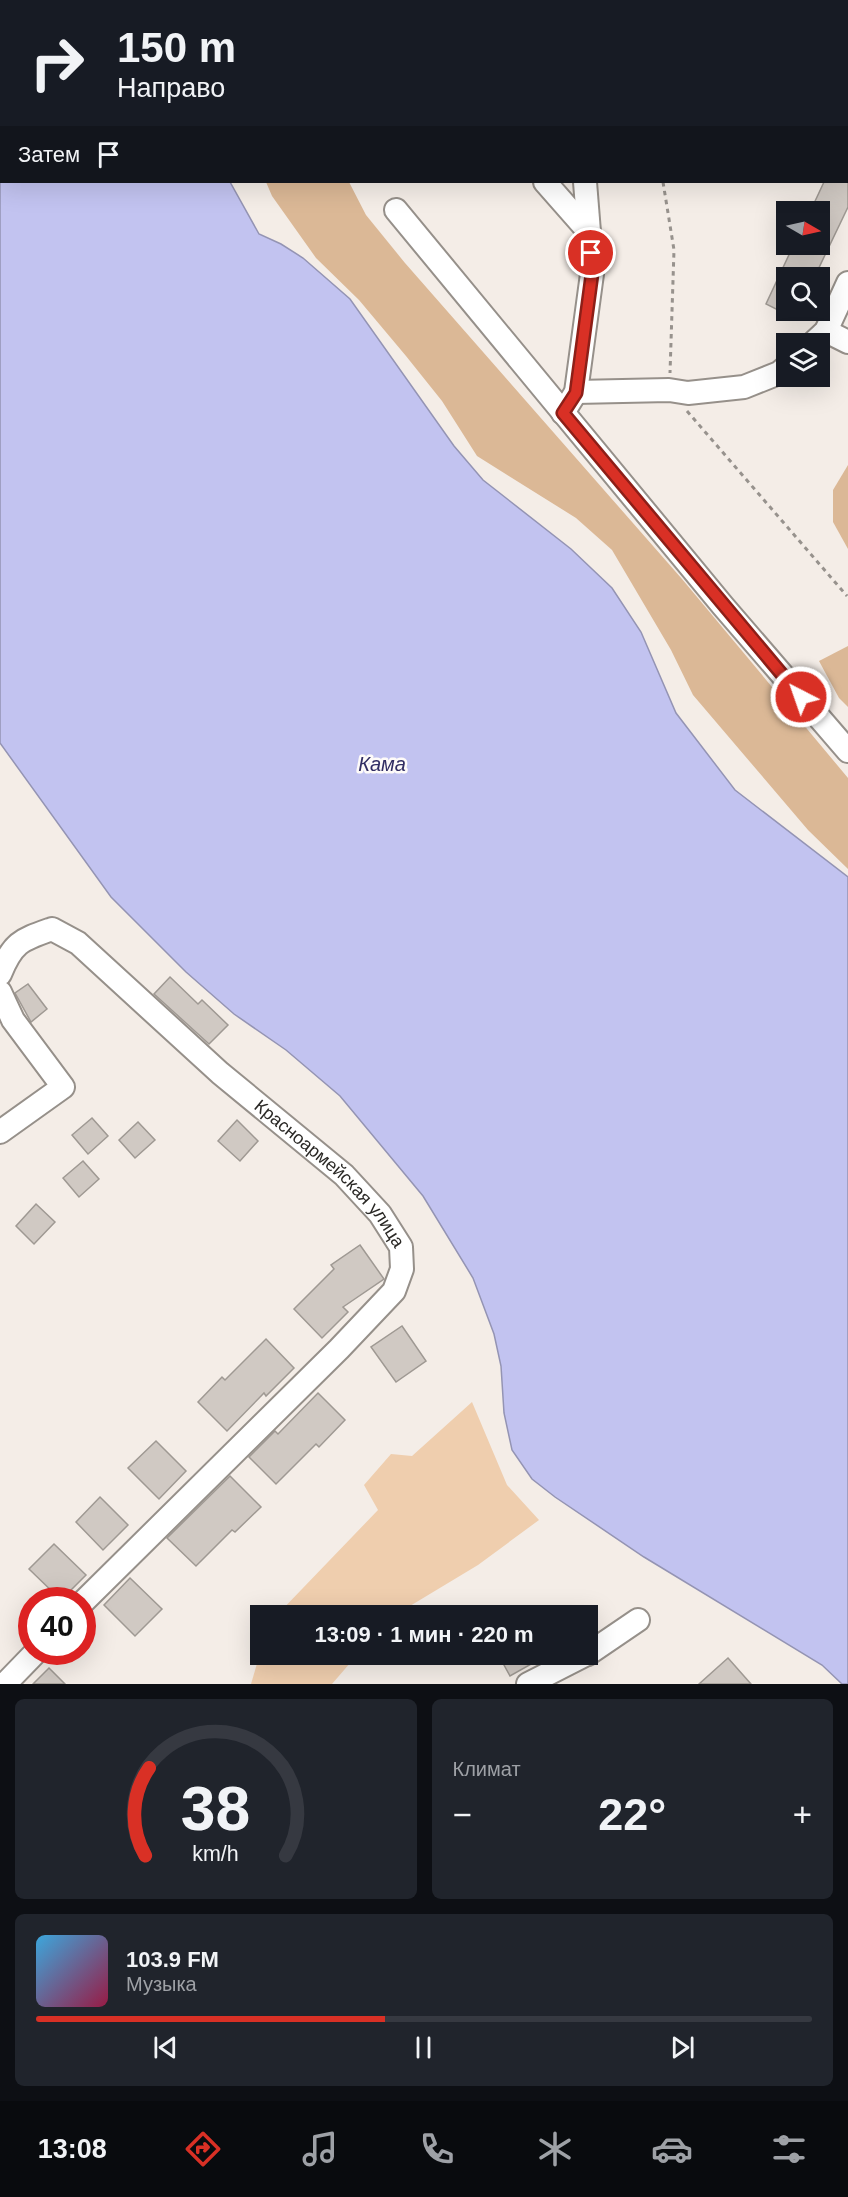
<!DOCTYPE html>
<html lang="ru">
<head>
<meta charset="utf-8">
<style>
	:root { --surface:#171b24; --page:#20242c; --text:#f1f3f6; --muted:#9ea1a6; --line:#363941; --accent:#d93025 }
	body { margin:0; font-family:Arial,sans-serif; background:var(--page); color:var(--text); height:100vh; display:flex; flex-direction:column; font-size:22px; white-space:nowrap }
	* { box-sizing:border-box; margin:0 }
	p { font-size:20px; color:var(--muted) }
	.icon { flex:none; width:33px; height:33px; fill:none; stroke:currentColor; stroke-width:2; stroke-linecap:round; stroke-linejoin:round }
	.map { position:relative; height:1684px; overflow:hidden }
	.details { display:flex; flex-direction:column; gap:15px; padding:15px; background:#0d0f14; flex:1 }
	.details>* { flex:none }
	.banner { position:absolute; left:0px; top:0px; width:849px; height:183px; box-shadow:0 6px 24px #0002; background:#171b24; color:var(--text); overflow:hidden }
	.needle { width:39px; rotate:99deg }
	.buttons { position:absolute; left:776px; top:201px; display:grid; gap:12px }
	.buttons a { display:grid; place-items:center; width:54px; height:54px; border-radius:0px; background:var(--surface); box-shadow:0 6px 24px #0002; font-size:30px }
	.speed { position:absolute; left:18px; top:1587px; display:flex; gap:12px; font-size:30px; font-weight:700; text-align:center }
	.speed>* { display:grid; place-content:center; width:78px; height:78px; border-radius:50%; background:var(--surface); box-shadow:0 6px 24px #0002; line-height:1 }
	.speed .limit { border:9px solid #d22; background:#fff; color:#111 }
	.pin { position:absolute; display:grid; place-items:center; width:51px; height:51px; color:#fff; margin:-26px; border:3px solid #fff; border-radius:50%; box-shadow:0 2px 6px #0007 }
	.me { position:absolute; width:66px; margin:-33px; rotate:319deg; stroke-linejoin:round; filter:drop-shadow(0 0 4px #0008) }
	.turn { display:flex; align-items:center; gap:21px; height:126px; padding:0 18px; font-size:27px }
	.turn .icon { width:78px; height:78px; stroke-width:2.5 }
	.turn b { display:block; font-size:42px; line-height:51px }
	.then { display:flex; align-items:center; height:57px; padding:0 18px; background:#0003; gap:12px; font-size:22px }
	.big { font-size:45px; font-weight:700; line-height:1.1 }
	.details .card { flex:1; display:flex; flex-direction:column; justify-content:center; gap:9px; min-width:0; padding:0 21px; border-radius:9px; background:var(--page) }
	.details .dial { align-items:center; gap:0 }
	.dial svg { height:156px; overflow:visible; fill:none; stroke:var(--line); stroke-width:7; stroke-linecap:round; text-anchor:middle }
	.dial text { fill:var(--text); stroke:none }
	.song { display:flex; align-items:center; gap:18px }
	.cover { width:72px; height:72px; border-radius:9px; background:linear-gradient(135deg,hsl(200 70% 55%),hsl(340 70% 35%)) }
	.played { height:6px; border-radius:3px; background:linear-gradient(90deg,var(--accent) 45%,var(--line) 45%) }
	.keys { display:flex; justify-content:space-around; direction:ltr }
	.heat { display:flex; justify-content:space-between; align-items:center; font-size:33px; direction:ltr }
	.details .tiles { flex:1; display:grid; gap:15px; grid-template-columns:1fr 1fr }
	.card:last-child { grid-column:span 2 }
	.trip { position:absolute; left:250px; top:1605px; width:348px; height:60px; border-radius:0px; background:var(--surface); box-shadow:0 6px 24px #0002; font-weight:700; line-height:60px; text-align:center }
	.dock { display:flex; height:96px; justify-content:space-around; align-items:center; background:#090b0e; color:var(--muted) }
	.dock .icon { width:42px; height:42px }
	.dock .selected { color:var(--accent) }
	.dock b { font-size:27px; color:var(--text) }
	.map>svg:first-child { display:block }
	.green { fill:#efceae }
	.forest { fill:#dbb896 }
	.water { fill:#c2c3f0; stroke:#9494b3; stroke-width:1.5 }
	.building { fill:#d0c9c3; stroke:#9f9993; stroke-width:1.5 }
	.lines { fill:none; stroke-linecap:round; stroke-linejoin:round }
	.minor-casing { stroke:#96908a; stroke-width:26 }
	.path { stroke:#97928d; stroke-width:3; stroke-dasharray:4.5 4.5; stroke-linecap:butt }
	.minor { stroke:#fff; stroke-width:22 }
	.route-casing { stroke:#8d1f18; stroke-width:15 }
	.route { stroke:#d93025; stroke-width:10 }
	.labels { text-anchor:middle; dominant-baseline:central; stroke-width:5; stroke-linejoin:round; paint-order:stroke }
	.street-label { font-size:18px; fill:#2a2825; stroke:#fefbf9 }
	.water-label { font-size:20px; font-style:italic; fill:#312d63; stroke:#fefbf9 }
</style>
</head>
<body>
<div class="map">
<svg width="848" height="1684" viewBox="0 0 848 1684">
	<rect width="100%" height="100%" fill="#f4ede7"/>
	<g class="green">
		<polygon points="472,1402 507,1485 539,1520 478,1565 395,1615 277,1615 378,1510 364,1485 391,1454 412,1456"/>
		<polygon points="261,1650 261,1654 357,1655 332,1684 251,1684"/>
	</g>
	<g class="forest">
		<polygon points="266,182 349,182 366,215 405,263 682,579 848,778 848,869 808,830 693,695 671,650 612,550 576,518 477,456 442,401 406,356 359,300 316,258 272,196"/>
		<polygon points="848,465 848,549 833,522 833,490"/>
		<polygon points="848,646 848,707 839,698 819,661"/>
	</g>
	<polygon class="water" points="0,0 160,1 2,2 2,182 230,182 259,234 281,244 303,258 350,299 454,446 483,480 571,549 612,588 641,632 676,713 735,790 848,877 848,1684 842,1684 822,1665 644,1557 555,1497 532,1479 512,1450 504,1413 501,1366 494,1334 473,1278 423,1196 340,1096 286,1050 234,1014 186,972 111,897 0,743"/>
	<g class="building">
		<polygon points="824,182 848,182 848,207 814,278 786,278 786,314 766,304 794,244 819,244 819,212 810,212"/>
		<polygon points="170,977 198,1004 202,1000 228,1025 209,1044 154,994"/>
		<polygon points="28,984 47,1009 31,1022 15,993"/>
		<polygon points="92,1118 108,1136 88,1154 72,1135"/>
		<polygon points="237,1120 258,1141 240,1161 218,1141"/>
		<polygon points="138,1122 155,1140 135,1158 119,1140"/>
		<polygon points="83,1161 99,1179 79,1197 63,1178"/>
		<polygon points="36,1204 55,1222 34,1244 16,1226"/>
		<polygon points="360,1245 384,1279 343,1307 348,1312 322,1338 294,1309 334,1269 331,1265"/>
		<polygon points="402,1326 426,1361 396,1382 371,1347"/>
		<polygon points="266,1339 294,1368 266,1396 264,1393 227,1431 198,1402 222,1377 225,1380"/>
		<polygon points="318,1393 345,1420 319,1447 316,1444 276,1484 249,1457 275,1431 278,1434"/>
		<polygon points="156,1441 186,1471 159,1499 128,1468"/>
		<polygon points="230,1476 261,1507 235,1532 232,1530 196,1566 167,1538"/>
		<polygon points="100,1497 128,1525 103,1550 76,1522"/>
		<polygon points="54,1544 86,1575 61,1600 29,1569"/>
		<polygon points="130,1578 162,1609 135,1636 104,1605"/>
		<polygon points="498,1654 549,1654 510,1676"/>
		<polygon points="728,1658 751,1684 699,1684"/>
		<polygon points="49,1668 65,1684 33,1684"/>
	</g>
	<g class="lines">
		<defs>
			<g id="minor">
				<polyline points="393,0 393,2"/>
				<polyline points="495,0 498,2"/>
				<polyline points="815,0 818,2"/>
				<polyline points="545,182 589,232 592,274 576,392 563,413"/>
				<polyline points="585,182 589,232"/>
				<polyline points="396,210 723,606 848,751"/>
				<polyline points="826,331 848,342"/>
				<polyline points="812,344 826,331 848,283"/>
				<polyline points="576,392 669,390 688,393 744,387 779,373 786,367"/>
				<path id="s1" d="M0,974C13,942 21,940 52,929L78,943L220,1073L344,1175L380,1214L401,1247L402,1269L394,1291L339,1349L82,1603"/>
				<polyline points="0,992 13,1020 63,1087 0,1132"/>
				<polyline points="588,1654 638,1620"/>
				<polyline points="5,1684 36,1652"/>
				<polyline points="528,1684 587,1654"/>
			</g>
		</defs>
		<use href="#minor" class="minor-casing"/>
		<g class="path">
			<polyline points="663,182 674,250 670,373"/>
			<polyline points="687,411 847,596"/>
		</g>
		<use href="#minor" class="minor"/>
	</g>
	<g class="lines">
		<defs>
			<polyline id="route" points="591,253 592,274 576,393 563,413 801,697"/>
		</defs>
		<use href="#route" class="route-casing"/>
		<use href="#route" class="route"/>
	</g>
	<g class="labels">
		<g class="street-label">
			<text stroke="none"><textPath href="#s1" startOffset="444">Красноармейская улица</textPath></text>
		</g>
		<g class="water-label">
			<text x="382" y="764">Кама</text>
		</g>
	</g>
</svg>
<div class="buttons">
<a><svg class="needle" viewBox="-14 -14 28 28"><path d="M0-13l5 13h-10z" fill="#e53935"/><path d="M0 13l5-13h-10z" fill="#9ea1a6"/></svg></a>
<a><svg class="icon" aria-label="search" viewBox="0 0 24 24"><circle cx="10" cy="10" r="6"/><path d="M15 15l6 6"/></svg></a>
<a><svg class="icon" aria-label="layers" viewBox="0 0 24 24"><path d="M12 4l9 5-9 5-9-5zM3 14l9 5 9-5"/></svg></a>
</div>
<div class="speed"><div class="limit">40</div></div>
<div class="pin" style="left:591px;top:253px;background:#d93025"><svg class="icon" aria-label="arrive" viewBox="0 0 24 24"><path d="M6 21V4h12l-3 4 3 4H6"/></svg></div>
<svg class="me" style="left:801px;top:697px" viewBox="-20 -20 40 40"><circle r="17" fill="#d93025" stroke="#fff" stroke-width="3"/><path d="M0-11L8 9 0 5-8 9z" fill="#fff"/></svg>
<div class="trip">13:09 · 1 мин · 220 m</div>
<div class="banner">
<div class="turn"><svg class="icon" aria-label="right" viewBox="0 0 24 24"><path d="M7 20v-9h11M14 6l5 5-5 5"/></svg><div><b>150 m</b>Направо</div></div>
<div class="then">Затем<svg class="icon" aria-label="arrive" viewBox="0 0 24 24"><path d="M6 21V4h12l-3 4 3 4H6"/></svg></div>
</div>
</div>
<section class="details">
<div class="tiles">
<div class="card dial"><svg viewBox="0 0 100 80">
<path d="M14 69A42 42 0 1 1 86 69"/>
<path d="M14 69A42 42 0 0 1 16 24" stroke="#d93025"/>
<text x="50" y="56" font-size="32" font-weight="700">38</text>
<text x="50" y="72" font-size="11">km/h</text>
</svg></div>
<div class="card"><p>Климат</p>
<div class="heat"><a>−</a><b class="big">22°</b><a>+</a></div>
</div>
<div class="card">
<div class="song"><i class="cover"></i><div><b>103.9 FM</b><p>Музыка</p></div></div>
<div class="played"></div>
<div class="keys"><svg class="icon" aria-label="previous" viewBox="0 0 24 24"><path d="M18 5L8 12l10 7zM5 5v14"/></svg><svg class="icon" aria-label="pause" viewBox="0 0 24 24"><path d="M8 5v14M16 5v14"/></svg><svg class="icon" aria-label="next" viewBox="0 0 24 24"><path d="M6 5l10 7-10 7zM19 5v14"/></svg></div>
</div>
</div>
</section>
<nav class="dock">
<b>13:08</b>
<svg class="icon selected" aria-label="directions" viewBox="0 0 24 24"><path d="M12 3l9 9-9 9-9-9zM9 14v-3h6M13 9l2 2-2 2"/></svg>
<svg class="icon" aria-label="music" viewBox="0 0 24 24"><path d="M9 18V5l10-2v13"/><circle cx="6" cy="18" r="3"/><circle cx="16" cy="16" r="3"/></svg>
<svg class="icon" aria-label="phone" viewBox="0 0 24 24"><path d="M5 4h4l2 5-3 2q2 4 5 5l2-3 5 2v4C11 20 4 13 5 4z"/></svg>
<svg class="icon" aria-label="climate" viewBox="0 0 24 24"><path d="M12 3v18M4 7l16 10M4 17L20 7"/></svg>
<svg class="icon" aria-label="car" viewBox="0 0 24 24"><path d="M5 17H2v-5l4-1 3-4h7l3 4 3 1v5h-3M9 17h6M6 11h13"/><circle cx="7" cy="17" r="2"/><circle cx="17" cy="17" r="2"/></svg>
<svg class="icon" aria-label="filters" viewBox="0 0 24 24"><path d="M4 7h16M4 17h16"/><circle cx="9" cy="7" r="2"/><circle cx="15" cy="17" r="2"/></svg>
</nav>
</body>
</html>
